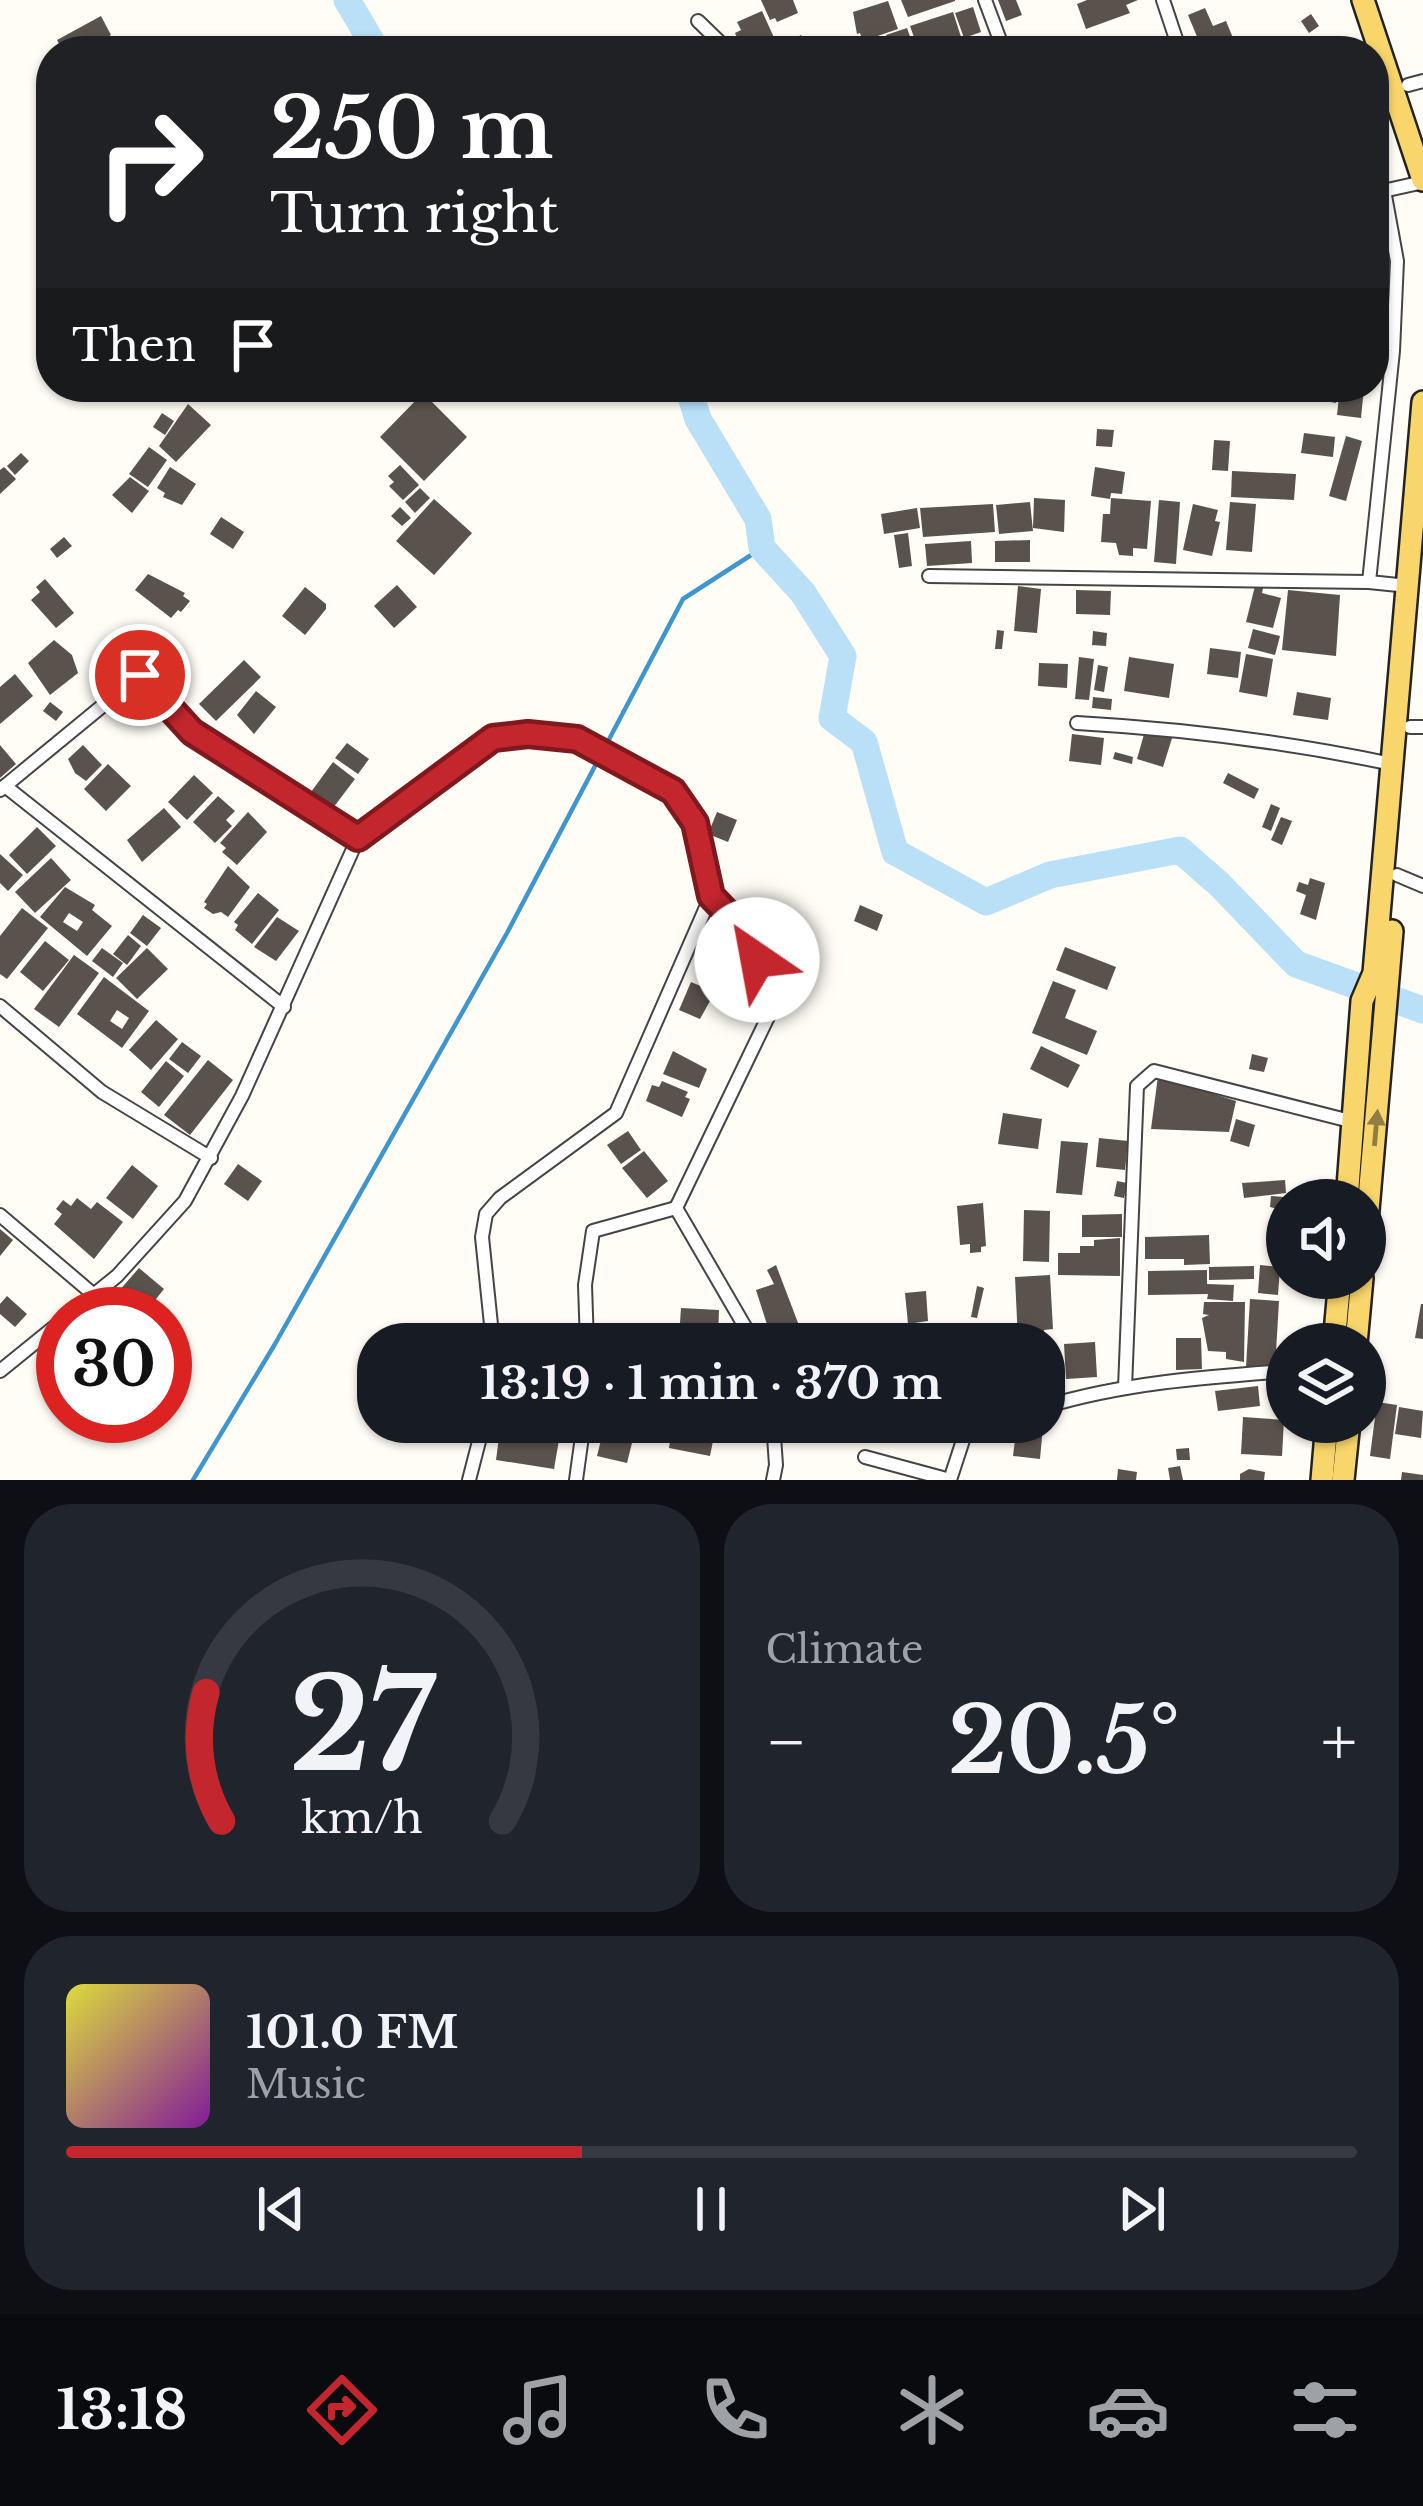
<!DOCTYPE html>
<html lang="en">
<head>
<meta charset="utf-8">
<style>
	:root { --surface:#171b24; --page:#20242c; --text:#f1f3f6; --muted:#9ea1a6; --line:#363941; --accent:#c4262e }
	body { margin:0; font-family:"Libre Baskerville",serif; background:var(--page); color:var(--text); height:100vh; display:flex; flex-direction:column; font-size:45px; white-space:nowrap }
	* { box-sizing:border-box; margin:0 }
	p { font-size:39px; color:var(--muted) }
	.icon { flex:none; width:66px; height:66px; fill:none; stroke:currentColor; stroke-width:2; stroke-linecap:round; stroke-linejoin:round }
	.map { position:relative; height:1480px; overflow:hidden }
	.details { display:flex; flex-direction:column; gap:24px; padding:24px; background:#0d0f14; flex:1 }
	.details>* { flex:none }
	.guide { position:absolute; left:36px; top:36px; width:1353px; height:366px; border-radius:48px; box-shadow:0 3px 9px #0004; background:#202124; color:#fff; overflow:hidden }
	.fabs { position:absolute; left:1266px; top:1179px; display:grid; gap:24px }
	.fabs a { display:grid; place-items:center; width:120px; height:120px; border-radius:50%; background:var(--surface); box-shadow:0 3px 9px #0004; font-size:60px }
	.speed { position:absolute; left:36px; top:1287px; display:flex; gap:24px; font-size:60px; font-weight:700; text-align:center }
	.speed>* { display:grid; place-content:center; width:156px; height:156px; border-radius:50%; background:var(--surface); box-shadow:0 3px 9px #0004; line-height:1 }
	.speed .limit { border:18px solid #d22; background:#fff; color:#111 }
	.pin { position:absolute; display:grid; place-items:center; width:102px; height:102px; color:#fff; margin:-51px; border:6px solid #fff; border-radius:50%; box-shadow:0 3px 12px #0007 }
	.me { position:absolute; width:132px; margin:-66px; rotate:327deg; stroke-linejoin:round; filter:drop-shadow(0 0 9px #0008) }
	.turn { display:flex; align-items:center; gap:42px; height:252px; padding:0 36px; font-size:54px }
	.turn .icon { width:156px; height:156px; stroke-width:2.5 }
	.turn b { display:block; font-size:84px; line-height:102px }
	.then { display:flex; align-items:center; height:114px; padding:0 36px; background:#0003; gap:24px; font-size:45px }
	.big { font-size:90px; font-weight:800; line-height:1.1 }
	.details .tile { flex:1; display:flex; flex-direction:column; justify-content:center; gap:18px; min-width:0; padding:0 42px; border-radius:48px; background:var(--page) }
	.details .dial { align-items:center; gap:0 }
	.dial svg { height:312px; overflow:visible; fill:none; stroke:var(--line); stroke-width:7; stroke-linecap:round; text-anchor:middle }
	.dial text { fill:var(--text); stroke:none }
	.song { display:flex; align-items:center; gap:36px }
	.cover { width:144px; height:144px; border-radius:18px; background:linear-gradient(135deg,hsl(60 70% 55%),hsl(290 70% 35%)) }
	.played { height:12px; border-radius:6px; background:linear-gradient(90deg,var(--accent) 40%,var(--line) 40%) }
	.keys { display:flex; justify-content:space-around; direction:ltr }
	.heat { display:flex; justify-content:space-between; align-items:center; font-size:66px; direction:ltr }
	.details .tiles { flex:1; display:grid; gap:24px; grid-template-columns:1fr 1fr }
	.tile:last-child { grid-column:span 2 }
	.trip { position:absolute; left:357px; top:1323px; width:708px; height:120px; border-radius:48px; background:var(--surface); box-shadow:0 3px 9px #0004; font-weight:800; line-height:120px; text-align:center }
	.tabs { display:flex; height:192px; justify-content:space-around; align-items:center; background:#090b0e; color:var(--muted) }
	.tabs .icon { width:84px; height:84px }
	.tabs .selected { color:var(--accent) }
	.tabs b { font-size:54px; color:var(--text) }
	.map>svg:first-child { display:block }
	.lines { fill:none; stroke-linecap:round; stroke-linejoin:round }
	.stream { stroke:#3f96cf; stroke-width:4.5 }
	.river { stroke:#b9e0f7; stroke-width:27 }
	.building { fill:#5a524d; fill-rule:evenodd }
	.street-casing { stroke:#444; stroke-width:16 }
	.primary-casing { stroke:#222; stroke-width:26 }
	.street { stroke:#fff; stroke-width:12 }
	.primary { stroke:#f9d66b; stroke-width:21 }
	.oneway { fill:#917d42 }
	.route-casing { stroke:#7f191e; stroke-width:30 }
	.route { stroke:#c4262e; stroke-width:21 }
</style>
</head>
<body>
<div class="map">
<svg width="1423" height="1480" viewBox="0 0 1423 1480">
	<rect width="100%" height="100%" fill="#fffdf5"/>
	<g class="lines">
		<polyline class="stream" points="193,1480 275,1344 507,933 683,599 762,548"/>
		<g class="river">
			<polyline points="347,0 377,51"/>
			<polyline points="688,387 698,419 758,519 762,548 803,593 843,656 832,718 864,742 895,852 986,902 1050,875 1180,850 1219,884 1296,964 1423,1010"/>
		</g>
	</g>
	<g class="building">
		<polygon points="761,0 793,0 798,13 777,22 775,18 770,20"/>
		<polygon points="901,0 955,0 955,1 908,17"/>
		<polygon points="998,0 1016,0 1022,15 1006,21"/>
		<polygon points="1087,0 1138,0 1126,5 1130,13 1086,29 1077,4"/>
		<polygon points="888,1 898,29 863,41 860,33 857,34 853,12"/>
		<polygon points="973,7 981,32 964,38 955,13"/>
		<polygon points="1205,8 1213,26 1226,21 1233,38 1203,51 1188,15"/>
		<polygon points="762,11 776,42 750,51 746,42 740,45 735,33 741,30 737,22"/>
		<polygon points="953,12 962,40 919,51 910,26"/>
		<polygon points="1311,14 1319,26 1309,33 1301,21"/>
		<polygon points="101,16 111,35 83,51 63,51 57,40"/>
		<polygon points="907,28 915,51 891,51 886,35"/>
		<polygon points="801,35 811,51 775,51"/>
		<polygon points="882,36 887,51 841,51 841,50"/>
		<polygon points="658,38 672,51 642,51"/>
		<polygon points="1251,38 1257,51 1221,51"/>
		<polygon points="1239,387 1269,387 1269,397 1238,395"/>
		<rect x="1276" y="387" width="28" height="10"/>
		<polygon points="1326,387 1338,387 1336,403 1325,401"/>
		<polygon points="1340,387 1364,387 1361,418 1337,415"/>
		<polygon points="423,393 467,437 424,481 380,437"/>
		<polygon points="188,404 211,425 176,462 159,446"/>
		<polygon points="162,413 174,421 165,435 153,427"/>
		<polygon points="1097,429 1114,430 1112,447 1096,446"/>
		<polygon points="1304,433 1335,437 1333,457 1301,453"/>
		<polygon points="1346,436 1362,441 1346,501 1329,496"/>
		<polygon points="1214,440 1230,441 1228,471 1212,470"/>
		<polygon points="149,447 167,460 148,487 129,474"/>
		<polygon points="21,453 29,461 15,475 7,466"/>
		<polygon points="400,465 419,485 403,500 389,486 394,482 388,476"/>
		<polygon points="4,467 16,479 0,494 0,470"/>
		<polygon points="170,467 196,484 182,505 163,497 165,493 157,488"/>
		<polygon points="1095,467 1125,472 1122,494 1111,493 1110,499 1091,496"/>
		<polygon points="1232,471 1296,474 1294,500 1231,497"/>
		<polygon points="130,477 149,491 132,513 112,495"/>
		<polygon points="420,488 430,498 415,513 405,502"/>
		<polygon points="1034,498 1065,500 1064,532 1033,528"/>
		<polygon points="1111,498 1151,501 1147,549 1133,548 1133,556 1119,555 1116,543 1101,542 1103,514 1110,514"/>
		<polygon points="434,499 472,533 434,575 396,541"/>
		<polygon points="1159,500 1180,502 1176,564 1154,562"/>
		<polygon points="1030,502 1033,531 999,534 996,505"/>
		<polygon points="1230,502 1256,504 1252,552 1226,550"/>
		<polygon points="993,504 995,532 923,537 920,508"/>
		<polygon points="1193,504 1218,510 1215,521 1220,522 1212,556 1183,550"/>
		<polygon points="400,507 411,518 402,526 391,516"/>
		<polygon points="917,508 920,528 884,534 881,514"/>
		<polygon points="221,517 244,532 233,549 210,534"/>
		<polygon points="908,533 912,566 899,568 894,535"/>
		<polygon points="64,537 72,546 57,558 50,549"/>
		<polygon points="1030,540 1030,562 995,562 995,541"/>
		<polygon points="971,541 972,563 927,566 925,544"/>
		<polygon points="148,574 185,593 183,596 190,601 181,612 178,610 171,618 135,590"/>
		<polygon points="45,579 74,613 56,628 31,600 40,592 36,587"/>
		<polygon points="397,585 417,607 394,628 374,606"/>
		<polygon points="1018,586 1041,589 1037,633 1014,631"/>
		<polygon points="1255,586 1263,588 1262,593 1281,598 1273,628 1246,622"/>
		<polygon points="305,587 326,604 326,609 305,635 282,616"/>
		<polygon points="1076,590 1111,591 1110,615 1076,614"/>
		<polygon points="1288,590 1340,595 1336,656 1282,650"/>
		<polygon points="1253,629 1280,636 1275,655 1248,648"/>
		<polygon points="997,630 1004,631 1002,649 995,649"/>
		<polygon points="1093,631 1107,633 1106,646 1092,645"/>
		<polygon points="54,640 72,655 78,673 50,695 28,663"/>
		<polygon points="1210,648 1241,652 1238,678 1207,674"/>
		<polygon points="1246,654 1273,659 1267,697 1239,692"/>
		<polygon points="1079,657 1094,659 1089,700 1075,699"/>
		<polygon points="1129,657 1174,664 1169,698 1124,691"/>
		<polygon points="244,660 261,677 216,721 199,704"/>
		<polygon points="1039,663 1068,664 1067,688 1038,686"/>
		<polygon points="1098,665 1108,667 1104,692 1094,690"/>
		<polygon points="15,674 33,696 0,724 0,687"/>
		<polygon points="256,691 276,707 254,734 237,715"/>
		<polygon points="1297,692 1331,698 1328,720 1293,715"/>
		<polygon points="1093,697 1112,699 1111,710 1092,708"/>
		<polygon points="50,702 63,712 56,721 43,711"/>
		<polygon points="1146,727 1173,735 1163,767 1137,759"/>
		<polygon points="1072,734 1104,738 1101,765 1069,761"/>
		<polygon points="347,743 369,759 358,774 335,758"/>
		<polygon points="0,745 16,764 0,778"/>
		<polygon points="83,745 102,765 86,781 75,773 68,759"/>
		<polygon points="1115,752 1133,757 1132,764 1113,759"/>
		<polygon points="333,762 355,779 333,808 311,792"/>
		<polygon points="108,764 131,786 106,811 84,789"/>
		<polygon points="1228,773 1259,789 1254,799 1223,783"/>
		<polygon points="194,775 213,793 187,820 168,802"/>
		<polygon points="218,796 235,811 226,820 232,826 215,843 193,822"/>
		<polygon points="1271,804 1280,808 1271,831 1262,827"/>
		<polygon points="164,808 181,827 142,862 127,840"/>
		<polygon points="248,812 267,832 237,865 222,852 226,848 220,843"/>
		<polygon points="717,812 737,820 728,842 708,834"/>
		<polygon points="1281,817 1292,821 1282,845 1271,840"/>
		<polygon points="37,827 56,846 27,874 9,855"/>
		<polygon points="0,854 23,875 8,891 0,883"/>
		<polygon points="51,858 71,880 35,913 15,892"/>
		<polygon points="228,866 250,887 228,917 221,912 213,914 204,908 207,904 204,902"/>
		<polygon points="1310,878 1325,883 1316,920 1300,914 1306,895 1296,891 1299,882 1308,885"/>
		<path d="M65,887L95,905L92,910L112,926L87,956L40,917ZM69,913L83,922L77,931L63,922Z"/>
		<polygon points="258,893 279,910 252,944 235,930 238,925 234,922"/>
		<polygon points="860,905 883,915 877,931 854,921"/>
		<polygon points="22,908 48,928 7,979 0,974 0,936"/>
		<polygon points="143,915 161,928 147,946 130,933"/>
		<polygon points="277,917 299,931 276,961 254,947"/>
		<polygon points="128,935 141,946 127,965 113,954"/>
		<polygon points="45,941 69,960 43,991 20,972"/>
		<polygon points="1065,947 1116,967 1107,990 1056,970"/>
		<polygon points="102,948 123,963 113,977 92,961"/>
		<polygon points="147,948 168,969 137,999 116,978"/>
		<polygon points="74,955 99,973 59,1027 34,1009"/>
		<path d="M104,977L149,1011L122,1048L77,1014ZM117,1010L129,1018L122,1029L110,1021Z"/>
		<polygon points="1053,981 1076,990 1065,1018 1097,1031 1087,1055 1032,1033"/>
		<polygon points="691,982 715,992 700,1019 679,1010"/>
		<polygon points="156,1020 178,1039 151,1070 129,1050"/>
		<polygon points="182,1042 201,1056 188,1073 169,1059"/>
		<polygon points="1041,1046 1080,1065 1068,1088 1030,1069"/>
		<polygon points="673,1051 707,1069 699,1088 663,1074"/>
		<polygon points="1252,1054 1268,1058 1264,1072 1249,1069"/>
		<polygon points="208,1060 233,1080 190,1135 164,1115"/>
		<polygon points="166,1061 184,1076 159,1107 141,1092"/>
		<polygon points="1158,1076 1236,1101 1229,1132 1151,1129"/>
		<polygon points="662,1081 688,1092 685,1097 690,1099 682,1117 646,1101 652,1085 659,1087"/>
		<polygon points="1003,1113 1042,1119 1038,1149 998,1144"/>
		<polygon points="1236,1119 1255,1125 1249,1147 1230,1141"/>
		<polygon points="628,1131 641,1150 621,1164 607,1145"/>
		<polygon points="1099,1138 1128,1141 1125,1170 1096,1167"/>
		<polygon points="1061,1141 1088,1143 1082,1195 1056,1193"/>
		<polygon points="644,1151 668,1181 647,1198 622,1168"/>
		<polygon points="238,1164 262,1181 248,1201 224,1184"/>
		<polygon points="132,1165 158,1186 133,1219 106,1198"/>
		<polygon points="1285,1180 1286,1193 1244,1198 1242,1183"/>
		<polygon points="1117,1181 1127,1183 1124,1198 1114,1196"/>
		<polygon points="1271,1196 1284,1197 1282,1210 1270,1207"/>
		<polygon points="77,1198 91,1209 97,1202 123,1222 94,1259 54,1224 62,1214 56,1209 63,1200 71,1206"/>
		<polygon points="983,1203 986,1246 981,1247 981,1252 970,1253 970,1244 960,1245 957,1206"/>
		<polygon points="1024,1210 1050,1211 1049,1262 1023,1261"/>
		<polygon points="1122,1214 1122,1237 1082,1237 1082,1215"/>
		<polygon points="0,1229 13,1240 0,1256"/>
		<polygon points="1209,1235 1210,1264 1184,1265 1184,1259 1145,1259 1145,1237"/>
		<polygon points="1120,1238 1120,1276 1058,1275 1058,1253 1080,1253 1080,1246 1094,1246 1094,1240"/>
		<polygon points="776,1265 800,1328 771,1337 756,1290 774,1284 767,1270"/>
		<polygon points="1260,1265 1280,1267 1278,1295 1258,1293"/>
		<polygon points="1254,1266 1254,1279 1209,1280 1209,1267"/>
		<polygon points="139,1268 164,1289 144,1314 118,1292"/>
		<polygon points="1207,1270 1207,1284 1234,1285 1233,1301 1207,1299 1208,1294 1148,1295 1148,1271"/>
		<polygon points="1050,1275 1053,1329 1044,1330 1045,1339 1018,1341 1015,1277"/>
		<polygon points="977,1286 984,1288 977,1318 971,1317"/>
		<polygon points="926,1291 928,1321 908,1324 905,1293"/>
		<polygon points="7,1296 27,1314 15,1327 0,1314 0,1304"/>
		<polygon points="1250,1299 1279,1301 1275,1369 1246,1367"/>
		<polygon points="1204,1302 1245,1302 1244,1362 1226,1359 1226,1352 1208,1351 1202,1318 1209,1315 1203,1314"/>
		<polygon points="1421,1304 1423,1304 1423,1339 1415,1338"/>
		<polygon points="681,1308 719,1310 718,1338 679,1337"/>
		<polygon points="1176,1338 1201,1338 1202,1369 1176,1370"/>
		<polygon points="1095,1342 1097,1377 1066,1379 1064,1344"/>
		<polygon points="1048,1349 1058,1349 1059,1371 1047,1372"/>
		<polygon points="1258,1386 1260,1406 1218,1411 1215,1391"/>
		<polygon points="1377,1402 1397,1405 1390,1459 1370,1456"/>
		<polygon points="1399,1407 1423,1411 1421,1438 1395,1434"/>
		<polygon points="1243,1417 1284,1420 1282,1456 1241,1454"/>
		<polygon points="494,1422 559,1422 555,1438"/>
		<polygon points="631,1422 662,1422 657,1443 628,1436"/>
		<polygon points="673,1422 716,1426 710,1456 669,1448"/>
		<polygon points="909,1422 945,1422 940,1439 907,1428"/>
		<polygon points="1022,1423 1043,1426 1040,1459 1013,1456 1016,1432 1021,1432"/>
		<polygon points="500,1430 559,1440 554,1469 496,1460"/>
		<polygon points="602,1436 632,1443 627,1463 597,1456"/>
		<polygon points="1189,1448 1190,1460 1177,1460 1176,1449"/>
		<polygon points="1180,1466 1183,1480 1170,1480 1168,1468"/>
		<polygon points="1118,1469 1137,1472 1136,1480 1117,1480"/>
		<polygon points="1249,1469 1265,1472 1264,1480 1240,1480 1240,1474"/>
		<polygon points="1402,1472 1423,1475 1423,1480 1401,1480"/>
	</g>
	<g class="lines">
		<defs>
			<g id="street">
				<polyline points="985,0 1004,51"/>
				<polyline points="1163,0 1180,51"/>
				<polyline points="698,21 729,51"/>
				<polyline points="1408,85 1423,81"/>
				<polyline points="1374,193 1423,182"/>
				<polyline points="929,576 1369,582 1408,586"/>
				<polyline points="1369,582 1393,351 1397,261 1384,190"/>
				<path d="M1077,723C1184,729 1288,742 1392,764"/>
				<polyline points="1410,727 1423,727"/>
				<polyline points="5,786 284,1007"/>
				<polyline points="0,790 140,675 192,732 358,838"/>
				<polyline points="1397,875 1423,886"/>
				<polyline points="0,1006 102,1092 211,1158"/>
				<polyline points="0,1215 94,1295"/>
				<polyline points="70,1314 117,1276 185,1201 242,1096 358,838 492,738 528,735 577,739 673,791 695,823 711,896 751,938 757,960 780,992 676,1208 755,1344"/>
				<polyline points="493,1344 482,1237 486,1214 500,1198 616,1113 711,896"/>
				<polyline points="587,1344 585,1285 593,1231 676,1208"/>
				<polyline points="0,1371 63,1320"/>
				<polyline points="1125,1388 1137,1086 1154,1071 1354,1122"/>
				<path d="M1044,1407C1123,1383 1205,1377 1287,1371"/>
				<polyline points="865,1457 950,1480"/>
				<polyline points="469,1480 484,1422"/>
				<polyline points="576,1480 584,1422"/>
				<polyline points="773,1480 776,1465 773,1422"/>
				<polyline points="950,1480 965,1434 994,1422"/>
			</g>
			<g id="primary">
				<polyline points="1363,0 1423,180"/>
				<polyline points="1347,1200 1362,1001 1374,973 1423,402"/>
				<polyline points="1365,1245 1392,931"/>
				<polyline points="1334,1344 1340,1278"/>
				<polyline points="1356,1344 1362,1278"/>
				<polyline points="1322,1480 1327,1422"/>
				<polyline points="1343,1480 1349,1422"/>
			</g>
		</defs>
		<use href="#street" class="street-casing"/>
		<use href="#primary" class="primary-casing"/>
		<use href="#street" class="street"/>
		<use href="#primary" class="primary"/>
	</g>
	<defs><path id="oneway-solid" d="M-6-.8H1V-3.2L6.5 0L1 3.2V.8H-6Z" transform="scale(3)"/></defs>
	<use class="oneway" href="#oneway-solid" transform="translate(1376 1128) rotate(-85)"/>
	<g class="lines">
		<defs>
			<polyline id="route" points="140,675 192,732 358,838 493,738 528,734 577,739 673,791 695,823 711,896 751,938 757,960"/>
		</defs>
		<use href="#route" class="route-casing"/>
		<use href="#route" class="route"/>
	</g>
</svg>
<div class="fabs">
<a><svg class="icon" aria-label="sound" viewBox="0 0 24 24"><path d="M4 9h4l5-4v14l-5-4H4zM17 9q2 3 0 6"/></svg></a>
<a><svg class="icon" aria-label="layers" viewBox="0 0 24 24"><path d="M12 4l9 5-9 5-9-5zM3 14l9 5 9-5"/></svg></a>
</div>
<div class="speed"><div class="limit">30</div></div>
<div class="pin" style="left:140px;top:675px;background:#d93025"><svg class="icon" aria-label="arrive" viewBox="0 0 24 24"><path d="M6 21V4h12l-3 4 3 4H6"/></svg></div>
<svg class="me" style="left:757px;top:960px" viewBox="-20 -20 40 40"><circle r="19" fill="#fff"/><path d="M0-13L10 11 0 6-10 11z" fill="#c4262e"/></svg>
<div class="trip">13:19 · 1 min · 370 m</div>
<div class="guide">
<div class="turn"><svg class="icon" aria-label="right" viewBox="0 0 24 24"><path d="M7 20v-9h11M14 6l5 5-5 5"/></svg><div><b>250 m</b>Turn right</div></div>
<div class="then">Then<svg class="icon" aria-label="arrive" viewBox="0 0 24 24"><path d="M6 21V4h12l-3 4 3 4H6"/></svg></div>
</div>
</div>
<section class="details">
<div class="tiles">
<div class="tile dial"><svg viewBox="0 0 100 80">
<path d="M14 69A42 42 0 1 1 86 69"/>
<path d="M14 69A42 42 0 0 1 10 36" stroke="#c4262e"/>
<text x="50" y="56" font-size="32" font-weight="700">27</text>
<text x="50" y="72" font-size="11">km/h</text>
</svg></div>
<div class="tile"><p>Climate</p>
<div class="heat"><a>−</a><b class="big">20.5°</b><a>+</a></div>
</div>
<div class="tile">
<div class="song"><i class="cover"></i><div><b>101.0 FM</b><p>Music</p></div></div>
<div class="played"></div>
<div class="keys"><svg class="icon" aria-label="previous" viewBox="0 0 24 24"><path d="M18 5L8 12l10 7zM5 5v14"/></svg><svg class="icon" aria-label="pause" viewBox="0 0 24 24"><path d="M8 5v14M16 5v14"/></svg><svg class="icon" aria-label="next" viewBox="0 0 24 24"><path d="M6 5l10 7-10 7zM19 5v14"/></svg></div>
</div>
</div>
</section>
<nav class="tabs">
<b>13:18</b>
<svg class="icon selected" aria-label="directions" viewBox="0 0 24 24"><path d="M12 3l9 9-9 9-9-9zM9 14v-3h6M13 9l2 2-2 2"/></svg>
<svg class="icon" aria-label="music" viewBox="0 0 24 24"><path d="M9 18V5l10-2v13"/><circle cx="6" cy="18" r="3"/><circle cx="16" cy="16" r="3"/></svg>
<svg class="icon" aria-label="phone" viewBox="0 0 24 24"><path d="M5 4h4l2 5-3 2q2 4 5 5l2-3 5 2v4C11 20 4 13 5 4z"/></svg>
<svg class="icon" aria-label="climate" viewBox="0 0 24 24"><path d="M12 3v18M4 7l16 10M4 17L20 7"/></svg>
<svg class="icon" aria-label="car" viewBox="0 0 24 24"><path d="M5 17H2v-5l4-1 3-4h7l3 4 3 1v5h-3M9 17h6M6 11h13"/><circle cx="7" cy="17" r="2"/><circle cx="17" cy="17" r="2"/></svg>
<svg class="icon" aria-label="filters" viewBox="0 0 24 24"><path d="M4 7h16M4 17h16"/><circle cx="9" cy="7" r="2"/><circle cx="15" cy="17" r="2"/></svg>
</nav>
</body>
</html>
